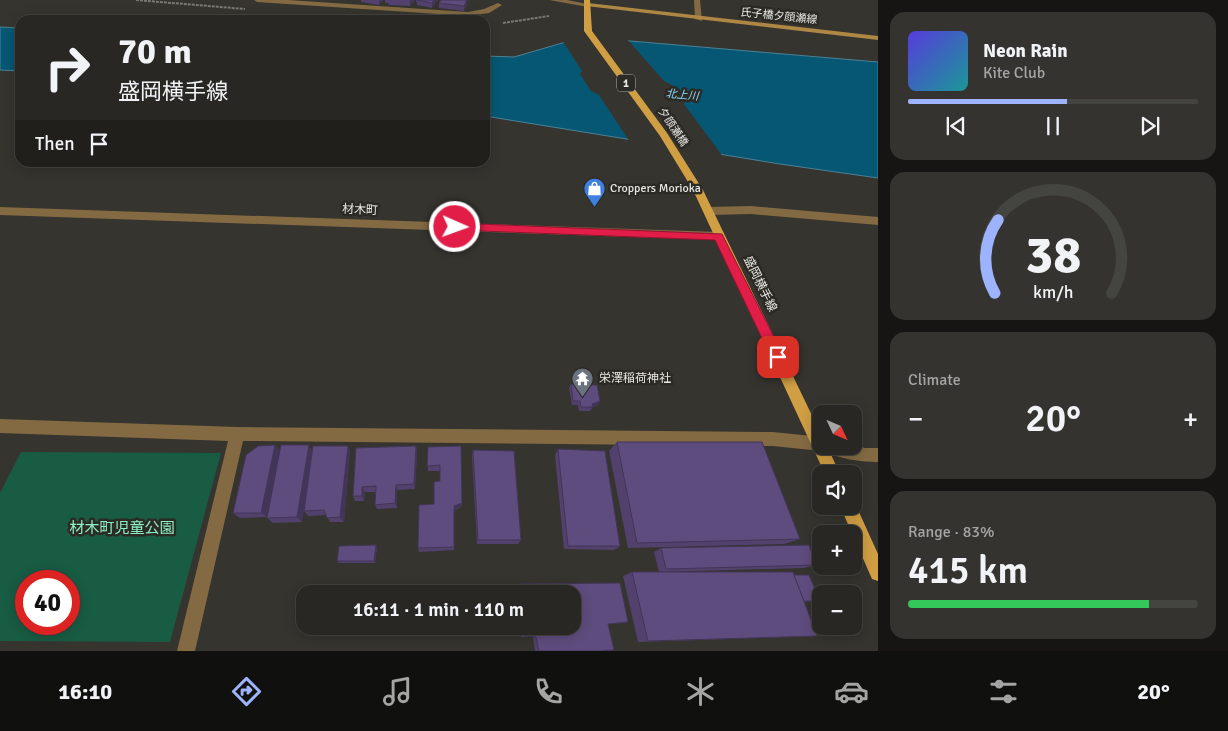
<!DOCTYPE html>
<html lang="en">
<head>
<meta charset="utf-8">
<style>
	:root { --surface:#282723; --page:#343330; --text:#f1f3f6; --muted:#a5a5a6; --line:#444441; --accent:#9eb3fd }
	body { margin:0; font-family:Signika,"Noto Sans JP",sans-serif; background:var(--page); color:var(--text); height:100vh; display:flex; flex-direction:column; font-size:19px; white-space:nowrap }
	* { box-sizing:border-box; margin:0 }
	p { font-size:16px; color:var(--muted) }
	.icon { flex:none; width:28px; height:28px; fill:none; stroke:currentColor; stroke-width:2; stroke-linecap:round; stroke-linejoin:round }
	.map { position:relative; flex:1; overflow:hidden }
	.sheet { display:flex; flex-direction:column; gap:12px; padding:12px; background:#161513; width:350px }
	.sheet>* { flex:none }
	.guide { position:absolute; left:15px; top:15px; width:475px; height:152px; border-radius:15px; box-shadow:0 2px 12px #0003,0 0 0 1px var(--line); background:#282723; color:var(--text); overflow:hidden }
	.needle { width:32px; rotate:134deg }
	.buttons { position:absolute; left:812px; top:405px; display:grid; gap:10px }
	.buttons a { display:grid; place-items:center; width:50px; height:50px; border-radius:10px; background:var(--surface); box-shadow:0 2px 12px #0003,0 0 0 1px var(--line); font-size:25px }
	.speed { position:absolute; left:15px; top:570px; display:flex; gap:10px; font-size:25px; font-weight:700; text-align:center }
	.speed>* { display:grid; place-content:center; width:65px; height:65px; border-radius:50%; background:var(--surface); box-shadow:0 2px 12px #0003,0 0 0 1px var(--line); line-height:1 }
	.speed .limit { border:8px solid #d22; background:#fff; color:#111 }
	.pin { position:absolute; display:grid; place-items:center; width:42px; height:42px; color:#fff; margin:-21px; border-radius:10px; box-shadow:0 2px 8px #0006 }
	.me { position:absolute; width:55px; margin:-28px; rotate:92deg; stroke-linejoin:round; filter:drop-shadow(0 0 4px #0008) }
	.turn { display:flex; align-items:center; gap:18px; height:105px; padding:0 20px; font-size:22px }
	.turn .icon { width:65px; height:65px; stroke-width:2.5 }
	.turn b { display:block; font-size:35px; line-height:42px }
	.then { display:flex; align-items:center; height:48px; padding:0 20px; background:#0003; gap:10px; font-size:19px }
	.big { font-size:38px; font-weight:600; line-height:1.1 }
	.sheet .widget { flex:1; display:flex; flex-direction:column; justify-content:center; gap:8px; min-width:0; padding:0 18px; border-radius:15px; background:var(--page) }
	.sheet .dial { align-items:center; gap:0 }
	.dial svg { height:130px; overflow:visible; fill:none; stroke:var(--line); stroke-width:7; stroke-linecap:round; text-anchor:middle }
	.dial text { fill:var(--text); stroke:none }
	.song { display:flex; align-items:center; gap:15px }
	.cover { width:60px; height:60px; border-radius:8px; background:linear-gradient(135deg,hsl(250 70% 55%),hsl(180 70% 35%)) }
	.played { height:5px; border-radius:2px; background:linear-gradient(90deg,var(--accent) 55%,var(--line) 55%) }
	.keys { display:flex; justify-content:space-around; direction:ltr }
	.heat { display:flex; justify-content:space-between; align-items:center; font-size:28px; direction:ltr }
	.charge { height:8px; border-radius:4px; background:linear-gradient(90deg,#34c759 83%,var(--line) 0) }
	.trip { position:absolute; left:296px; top:585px; width:285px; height:50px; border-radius:15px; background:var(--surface); box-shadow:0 2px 12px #0003,0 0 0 1px var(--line); font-weight:600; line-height:50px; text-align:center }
	.dock { display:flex; height:80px; justify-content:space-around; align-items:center; background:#10100e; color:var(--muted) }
	.dock .icon { width:35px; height:35px }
	.dock .current { color:var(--accent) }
	.dock b { font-size:22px; color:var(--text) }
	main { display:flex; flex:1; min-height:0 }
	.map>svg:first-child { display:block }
	.green { fill:#185c43; fill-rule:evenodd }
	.water { fill:#065774; stroke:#4a8295 }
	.pier { fill:#36342f }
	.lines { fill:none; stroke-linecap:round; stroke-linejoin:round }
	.path { stroke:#7a7874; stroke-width:2; stroke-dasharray:3 1; stroke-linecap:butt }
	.pedestrian { fill:#836a42; fill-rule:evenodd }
	.minor { fill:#836a42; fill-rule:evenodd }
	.tertiary { fill:#836a42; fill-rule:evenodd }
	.secondary { fill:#af8744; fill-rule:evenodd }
	.primary { fill:#d09e43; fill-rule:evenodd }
	.wall { fill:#52416c }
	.shaded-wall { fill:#423558 }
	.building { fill:#5f4c7e; stroke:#423558 }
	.route { fill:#e11d48; stroke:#92132f }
	.labels { text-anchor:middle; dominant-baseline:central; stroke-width:5; stroke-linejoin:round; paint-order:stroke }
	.far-street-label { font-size:11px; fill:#e8e7e3; stroke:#2c2a25 }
	.shield { fill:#2c2a25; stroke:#b0aeaa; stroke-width:1 }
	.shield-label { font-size:11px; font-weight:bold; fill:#e8e7e3 }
	.far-water-label { font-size:11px; font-style:italic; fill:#8edafe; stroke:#2c2a25 }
	.poi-label { font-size:12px; fill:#e8e7e3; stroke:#2c2a25; text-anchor:start }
	.street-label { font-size:12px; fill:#e8e7e3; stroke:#2c2a25 }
	.near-park-label { font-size:15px; fill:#8aefc4; stroke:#2c2a25 }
</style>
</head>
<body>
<main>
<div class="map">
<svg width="878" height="651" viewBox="0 0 878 651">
	<rect width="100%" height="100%" fill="#36342f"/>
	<path class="green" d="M21,452L221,453L170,642L0,641V493ZM26,581H69V624H26Z"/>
	<g class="water">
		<polygon points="0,27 20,28 20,71 0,70"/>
		<polygon points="583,37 878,62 878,178 780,164 485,116 485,56 514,57"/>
	</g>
	<polygon class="pier" points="582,34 626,38 664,81 676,87 686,101 684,104 724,158 630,142 599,95 591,91 580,74 582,71 562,40"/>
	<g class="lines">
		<g class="path">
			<polyline points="136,0 245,9"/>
			<polyline points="503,23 549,16"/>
		</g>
		<polygon class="pedestrian" points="254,0 288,0 468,12 484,9 498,3 502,5 489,13 468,16 257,2"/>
		<g class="minor">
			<polygon points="694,0 700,0 702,21 695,19"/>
			<polygon points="751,206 878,217 878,225 751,214 708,215 703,211 708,207"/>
			<path d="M0,419L237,427L773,432L821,437V446L854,445L865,448H878V462C862,462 837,459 824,450L821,451L773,446L243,441L195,651H177L228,441L0,433Z"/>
		</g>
		<g class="tertiary">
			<polygon points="549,0 567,0 592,5 588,7"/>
			<polygon points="0,207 719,232 724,236 719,240 0,215"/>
		</g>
		<polygon class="secondary" points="588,3 878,36 878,40 586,6 586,4"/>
		<g class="primary">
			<polygon points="584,0 590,0 592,31 667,133 703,190 821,434 821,446 827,446 840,474 825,474 693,190 660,136 584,31"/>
			<polygon points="854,501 878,554 878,581 872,579 840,506 854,506"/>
		</g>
	</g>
	<g class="wall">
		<polygon points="361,0 383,0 379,5 361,2"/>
		<polygon points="385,0 415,0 410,6 389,5 388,3 385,3"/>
		<polygon points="416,0 438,0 432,8 417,5"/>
		<polygon points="439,3 467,4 464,11 439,8"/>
		<polygon points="577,377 589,385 600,401 598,405 593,407 590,411 579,411 578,405 572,405 569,387 571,384 575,384 575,381"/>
		<polygon points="617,442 800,539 784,544 628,548 609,451"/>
		<polygon points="275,445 280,451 312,450 348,446 350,452 344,522 330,522 326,515 308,516 304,511 310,466 302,522 273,523 267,518 276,472 267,517 240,518 233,513"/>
		<polygon points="416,446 417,452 415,489 397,490 397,508 377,509 375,505 375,492 365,492 364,501 355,501 353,496 356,448"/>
		<polygon points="428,447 462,503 461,507 454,511 454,550 419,552 418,548 434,504 440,481 440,471 428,471"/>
		<polygon points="558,449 620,546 614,550 564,549 555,455"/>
		<polygon points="473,450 521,540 518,544 477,544 472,456"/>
		<polygon points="376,545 377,547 375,563 339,563 337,561"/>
		<polygon points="661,548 816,565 804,568 659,572 654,552"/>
		<polygon points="632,572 794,575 820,601 804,602 817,636 638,642 623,576"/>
		<polygon points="620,583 628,622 608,624 614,650 600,651 535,651 533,637 521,637 520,626 572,626 572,594 516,594 516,587 518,584"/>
	</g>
	<g class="shaded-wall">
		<polygon points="379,0 383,0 379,5"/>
		<polygon points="410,0 415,0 410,6"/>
		<polygon points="434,0 438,0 432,8 432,3"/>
		<polygon points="467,0 467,4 464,11 464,6"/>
		<polygon points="600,401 598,405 590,408 592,404"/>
		<polygon points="275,445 280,451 267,517 261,513"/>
		<polygon points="309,445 312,451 302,522 297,517"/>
		<polygon points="348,446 350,452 344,522 340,517"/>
		<polygon points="416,446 417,452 415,489 414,484"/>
		<polygon points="396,485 397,490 397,508 395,503"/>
		<polygon points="362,487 365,492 364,501 362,496"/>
		<polygon points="462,503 461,507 453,511 454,506"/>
		<polygon points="376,545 377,547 375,563 374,561"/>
	</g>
	<g class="building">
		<polygon points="417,0 434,0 432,3"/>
		<polygon points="441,0 467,0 464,6 439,3"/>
		<polygon points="577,377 587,377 589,385 597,385 600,401 592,404 593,407 581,407 580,401 573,401 571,384 578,384"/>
		<polygon points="617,442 762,442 800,539 637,543"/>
		<polygon points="275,445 261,513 233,513 246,455 258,446"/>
		<polygon points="281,445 309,445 297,517 267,518"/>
		<polygon points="313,446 348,446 340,517 327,518 324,510 304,511"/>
		<polygon points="416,446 414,484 396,485 395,503 375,505 376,486 362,487 362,496 353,496 356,448"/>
		<polygon points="461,446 462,503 454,506 454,547 418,548 419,505 434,504 434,482 440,481 440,465 427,466 428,447"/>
		<polygon points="558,449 605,451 620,546 568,546"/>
		<polygon points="473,450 514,451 521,540 478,540"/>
		<polygon points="376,545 374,561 337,561 339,546"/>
		<polygon points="809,545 816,565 666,569 661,548"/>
		<polygon points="632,572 793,572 817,636 648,641"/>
		<polygon points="794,575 809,575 820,601 804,601"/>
		<polygon points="620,583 628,622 608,624 614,650 600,651 539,651 536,637 524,636 523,626 572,626 572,594 519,594 518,584"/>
	</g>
	<polygon class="route" points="455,223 722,234 784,357 782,361 778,363 773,361 715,240 455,230 450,227"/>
	<defs>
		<symbol id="shop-pin" viewBox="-11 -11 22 30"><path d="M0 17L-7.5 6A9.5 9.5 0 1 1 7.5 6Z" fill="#3f7fe0" stroke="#2c2a25"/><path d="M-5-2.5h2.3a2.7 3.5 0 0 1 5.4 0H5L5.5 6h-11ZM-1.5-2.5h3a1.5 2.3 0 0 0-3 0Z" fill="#fff"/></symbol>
		<symbol id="temple-pin" viewBox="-11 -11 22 30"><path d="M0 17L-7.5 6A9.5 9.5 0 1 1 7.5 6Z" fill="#6b7280" stroke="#2c2a25"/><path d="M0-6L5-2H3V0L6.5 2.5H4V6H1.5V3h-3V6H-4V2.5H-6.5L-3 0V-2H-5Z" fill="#fff"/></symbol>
	</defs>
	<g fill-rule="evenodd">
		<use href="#shop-pin" x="582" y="176" width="25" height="34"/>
		<use href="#temple-pin" x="570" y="366" width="25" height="34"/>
	</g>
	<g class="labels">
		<g class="far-street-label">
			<text transform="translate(779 16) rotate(6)">氏子橋夕顔瀬線</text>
			<text transform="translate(673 127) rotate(56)">夕顔瀬橋</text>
		</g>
		<rect class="shield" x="617" y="74.5" width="18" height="17" rx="4"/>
		<g class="shield-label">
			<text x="626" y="83">1</text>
		</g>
		<g class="far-water-label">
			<text transform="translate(682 95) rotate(5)">北上川</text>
		</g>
		<g class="poi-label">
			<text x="610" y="188">Croppers Morioka</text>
			<text x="599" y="378">栄澤稲荷神社</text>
		</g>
		<g class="street-label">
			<text transform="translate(360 210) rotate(2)">材木町</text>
			<text transform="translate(760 284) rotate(64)">盛岡横手線</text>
		</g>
		<g class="near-park-label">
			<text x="122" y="528">材木町児童公園</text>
		</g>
	</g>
</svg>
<div class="buttons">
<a><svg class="needle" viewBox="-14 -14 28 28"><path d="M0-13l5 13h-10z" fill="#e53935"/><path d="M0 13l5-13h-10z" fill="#a5a5a6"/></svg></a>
<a><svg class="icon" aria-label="sound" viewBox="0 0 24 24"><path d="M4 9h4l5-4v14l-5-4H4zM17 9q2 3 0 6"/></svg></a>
<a>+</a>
<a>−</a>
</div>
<div class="speed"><div class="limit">40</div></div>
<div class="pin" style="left:778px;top:357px;background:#d93025"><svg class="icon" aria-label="arrive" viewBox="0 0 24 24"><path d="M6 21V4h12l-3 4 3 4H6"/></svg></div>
<svg class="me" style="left:455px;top:227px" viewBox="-20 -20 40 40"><circle r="17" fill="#e11d48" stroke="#fff" stroke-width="3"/><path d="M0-11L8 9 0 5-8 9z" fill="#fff"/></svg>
<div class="trip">16:11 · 1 min · 110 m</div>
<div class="guide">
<div class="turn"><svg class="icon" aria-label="right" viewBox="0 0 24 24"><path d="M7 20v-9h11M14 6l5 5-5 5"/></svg><div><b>70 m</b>盛岡横手線</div></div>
<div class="then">Then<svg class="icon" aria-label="arrive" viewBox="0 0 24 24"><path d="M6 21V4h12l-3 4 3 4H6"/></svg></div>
</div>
</div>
<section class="sheet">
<div class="widget">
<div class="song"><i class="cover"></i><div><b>Neon Rain</b><p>Kite Club</p></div></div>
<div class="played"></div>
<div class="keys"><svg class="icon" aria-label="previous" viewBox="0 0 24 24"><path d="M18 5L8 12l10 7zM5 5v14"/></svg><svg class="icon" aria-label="pause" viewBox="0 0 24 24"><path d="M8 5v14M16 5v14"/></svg><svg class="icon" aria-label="next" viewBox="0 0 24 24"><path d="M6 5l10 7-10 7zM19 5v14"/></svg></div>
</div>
<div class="widget dial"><svg viewBox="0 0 100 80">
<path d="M14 69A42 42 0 1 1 86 69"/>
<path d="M14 69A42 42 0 0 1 16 24" stroke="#9eb3fd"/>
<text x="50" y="56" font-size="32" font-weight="700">38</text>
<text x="50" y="72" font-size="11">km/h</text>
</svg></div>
<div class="widget"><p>Climate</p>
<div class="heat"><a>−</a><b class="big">20°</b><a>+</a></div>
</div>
<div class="widget"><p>Range · 83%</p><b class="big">415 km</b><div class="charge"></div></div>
</section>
</main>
<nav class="dock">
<b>16:10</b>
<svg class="icon current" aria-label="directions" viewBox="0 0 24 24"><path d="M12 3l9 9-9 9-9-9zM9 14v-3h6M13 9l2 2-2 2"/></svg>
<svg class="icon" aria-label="music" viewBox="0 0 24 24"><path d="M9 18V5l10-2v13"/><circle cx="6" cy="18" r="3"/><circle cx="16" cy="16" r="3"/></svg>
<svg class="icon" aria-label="phone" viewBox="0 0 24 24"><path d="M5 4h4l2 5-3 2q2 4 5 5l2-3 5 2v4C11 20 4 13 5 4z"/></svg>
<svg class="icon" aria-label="climate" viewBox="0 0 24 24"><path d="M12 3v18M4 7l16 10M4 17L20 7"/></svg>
<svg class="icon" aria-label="car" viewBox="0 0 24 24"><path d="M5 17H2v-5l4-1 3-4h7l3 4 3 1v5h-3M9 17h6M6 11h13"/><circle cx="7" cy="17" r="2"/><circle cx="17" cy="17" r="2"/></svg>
<svg class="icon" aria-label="filters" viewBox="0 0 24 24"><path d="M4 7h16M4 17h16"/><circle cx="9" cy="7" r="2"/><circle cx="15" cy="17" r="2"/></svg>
<b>20°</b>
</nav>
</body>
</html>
